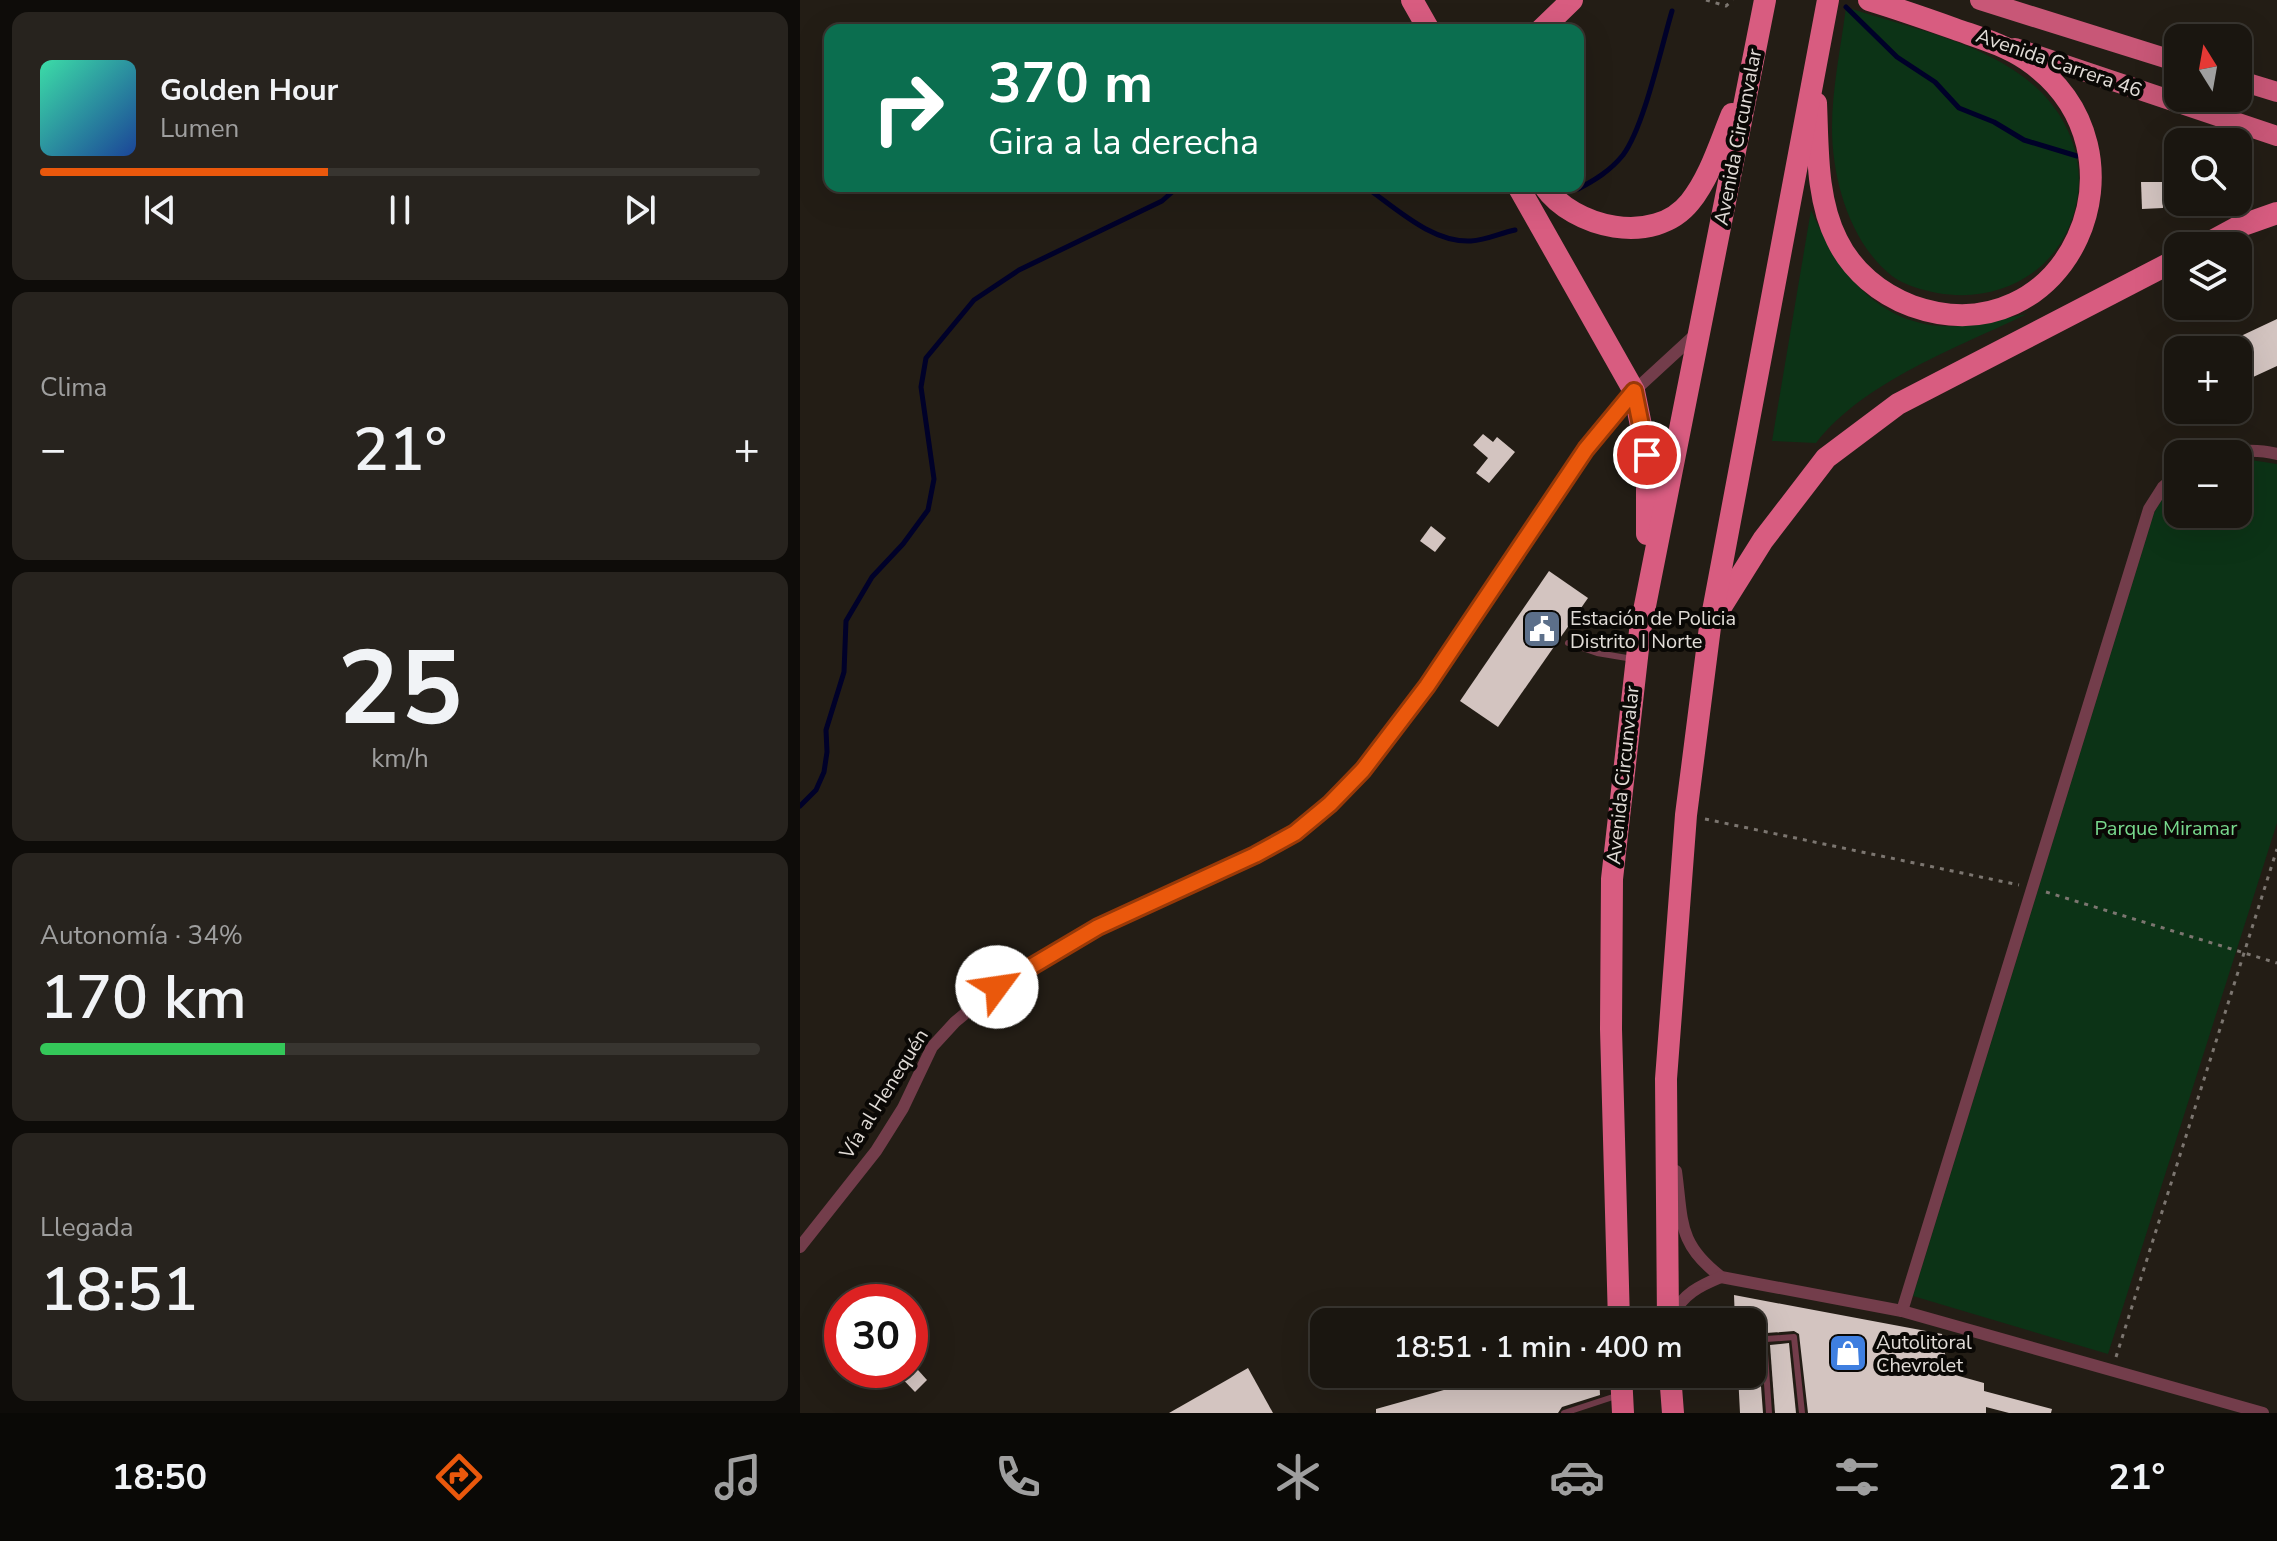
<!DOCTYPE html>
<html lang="es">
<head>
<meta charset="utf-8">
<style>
	:root { --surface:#1a1610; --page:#27231e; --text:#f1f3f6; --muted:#9f9f9f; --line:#383530; --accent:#ea580c }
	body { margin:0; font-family:"Nunito Sans",sans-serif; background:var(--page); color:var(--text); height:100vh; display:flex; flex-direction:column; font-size:30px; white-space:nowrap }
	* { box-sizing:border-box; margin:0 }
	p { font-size:26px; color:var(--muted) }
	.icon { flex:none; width:44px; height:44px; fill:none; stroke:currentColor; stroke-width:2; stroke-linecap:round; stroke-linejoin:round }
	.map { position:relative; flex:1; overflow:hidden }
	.drawer { display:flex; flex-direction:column; gap:12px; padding:12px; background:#0e0c09; width:800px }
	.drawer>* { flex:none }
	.hud { position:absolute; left:24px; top:24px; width:760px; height:168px; border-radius:16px; box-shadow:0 8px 32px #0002,0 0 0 2px var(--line); background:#0b6e4f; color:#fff; overflow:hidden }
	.needle { width:52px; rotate:349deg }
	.buttons { position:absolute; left:1364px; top:24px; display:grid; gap:16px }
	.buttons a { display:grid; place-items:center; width:88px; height:88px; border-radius:16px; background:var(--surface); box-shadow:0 8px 32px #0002,0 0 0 2px var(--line); font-size:40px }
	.speed { position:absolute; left:24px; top:1284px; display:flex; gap:16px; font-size:40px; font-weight:700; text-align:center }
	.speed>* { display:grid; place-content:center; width:104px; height:104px; border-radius:50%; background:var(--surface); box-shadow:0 8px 32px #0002,0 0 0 2px var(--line); line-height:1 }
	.speed .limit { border:12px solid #d22; background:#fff; color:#111 }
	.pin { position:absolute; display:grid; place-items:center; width:68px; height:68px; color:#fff; margin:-34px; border:4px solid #fff; border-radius:50%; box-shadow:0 2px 8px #0007 }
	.me { position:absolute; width:88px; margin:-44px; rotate:59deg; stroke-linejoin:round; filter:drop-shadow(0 0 6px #0008) }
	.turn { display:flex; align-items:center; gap:28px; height:168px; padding:0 32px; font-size:36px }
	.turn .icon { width:104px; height:104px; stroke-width:2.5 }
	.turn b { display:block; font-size:56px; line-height:68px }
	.big { font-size:60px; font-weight:600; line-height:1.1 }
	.drawer .card { flex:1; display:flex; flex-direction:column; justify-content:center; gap:12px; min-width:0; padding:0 28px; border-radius:16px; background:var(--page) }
	.drawer .dial { align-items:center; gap:0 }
	.dial b { font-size:104px; line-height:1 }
	.song { display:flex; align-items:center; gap:24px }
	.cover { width:96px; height:96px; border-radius:12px; background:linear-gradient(135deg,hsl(160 70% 55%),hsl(220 70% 35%)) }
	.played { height:8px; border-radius:4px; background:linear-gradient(90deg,var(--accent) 40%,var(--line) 40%) }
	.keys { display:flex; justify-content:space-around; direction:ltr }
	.heat { display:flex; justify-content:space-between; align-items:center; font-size:44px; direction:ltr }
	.charge { height:12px; border-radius:6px; background:linear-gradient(90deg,#34c759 34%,var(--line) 0) }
	.trip { position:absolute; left:510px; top:1308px; width:456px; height:80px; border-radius:16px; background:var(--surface); box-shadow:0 8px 32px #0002,0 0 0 2px var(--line); font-weight:600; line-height:80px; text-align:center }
	.tab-bar { display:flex; height:128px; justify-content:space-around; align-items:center; background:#0a0906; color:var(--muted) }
	.tab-bar .icon { width:56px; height:56px }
	.tab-bar .active { color:var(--accent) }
	.tab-bar b { font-size:36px; color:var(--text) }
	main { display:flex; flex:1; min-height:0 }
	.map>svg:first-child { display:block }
	.green { fill:#0c3316 }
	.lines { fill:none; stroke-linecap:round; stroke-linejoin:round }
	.stream { stroke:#000129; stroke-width:5 }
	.building { fill:#d3c4c0 }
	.path { stroke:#7c7670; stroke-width:3; stroke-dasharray:4 6; stroke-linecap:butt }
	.service { stroke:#733d4b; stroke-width:6 }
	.minor { stroke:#733d4b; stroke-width:12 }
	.primary { stroke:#c85777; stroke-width:20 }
	.trunk { stroke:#d85c80; stroke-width:22 }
	.route-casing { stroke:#983908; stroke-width:20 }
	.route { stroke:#ea580c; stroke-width:14 }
	.labels { text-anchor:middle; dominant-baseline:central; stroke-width:8; stroke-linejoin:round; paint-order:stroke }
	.street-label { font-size:20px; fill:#e1dcd7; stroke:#0a0805 }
	.poi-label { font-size:20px; fill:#e1dcd7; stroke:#0a0805; text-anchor:start }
	.park-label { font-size:20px; fill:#78d98d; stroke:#0a0805 }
</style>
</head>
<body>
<main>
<section class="drawer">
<div class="card">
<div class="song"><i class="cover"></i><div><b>Golden Hour</b><p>Lumen</p></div></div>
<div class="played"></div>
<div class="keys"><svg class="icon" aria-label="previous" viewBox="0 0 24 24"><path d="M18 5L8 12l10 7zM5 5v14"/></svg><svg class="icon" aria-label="pause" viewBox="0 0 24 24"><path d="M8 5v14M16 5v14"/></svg><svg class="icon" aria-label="next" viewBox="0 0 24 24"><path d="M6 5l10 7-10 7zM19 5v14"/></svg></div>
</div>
<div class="card"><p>Clima</p>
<div class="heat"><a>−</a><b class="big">21°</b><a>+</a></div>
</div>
<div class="card dial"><b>25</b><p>km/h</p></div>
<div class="card"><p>Autonomía · 34%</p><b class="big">170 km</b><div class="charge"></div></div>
<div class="card"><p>Llegada</p><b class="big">18:51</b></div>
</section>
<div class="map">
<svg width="1477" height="1413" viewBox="0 0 1477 1413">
	<rect width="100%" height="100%" fill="#231d15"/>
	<g class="green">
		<path d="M1046,7C1109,28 1190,43 1239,90C1267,117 1283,155 1278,194C1268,266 1206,305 1137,293C1122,290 1104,285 1092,276C1050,243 1032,179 1032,128C1032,88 1041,47 1046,7Z"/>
		<path d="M1011,210C1040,275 1081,331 1160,326C1183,324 1205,318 1227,314C1159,347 1064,381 1016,443L972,441Z"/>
		<polygon points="1438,458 1477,464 1477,823 1308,1354 1113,1296 1354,513 1366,492 1378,483 1378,514 1438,514"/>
	</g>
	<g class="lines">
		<g class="stream">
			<polyline points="1046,7 1097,57 1135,82 1159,108 1194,122 1224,140 1277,156"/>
			<path d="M564,186C595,207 631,243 671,241C687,240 700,233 715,230"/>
			<path d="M778,189C795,180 810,171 823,155C844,127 861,48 872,11"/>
			<polyline points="0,806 16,790 24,772 27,752 26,730 44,672 46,621 72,577 103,544 128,510 134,479 121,387 126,358 174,300 219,270 362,201 379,186"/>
		</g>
	</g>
	<g class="building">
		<polygon points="1341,182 1362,182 1363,208 1342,209"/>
		<polygon points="1477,319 1477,366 1438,384 1438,350 1411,350"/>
		<polygon points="683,434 693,442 697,437 715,452 689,483 676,473 688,458 673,445"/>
		<polygon points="631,526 646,538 635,552 620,541"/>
		<polygon points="749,571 788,598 698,727 660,701"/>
		<polygon points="934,1295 1142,1334 1148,1373 1184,1383 1184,1391 1252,1409 1251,1413 1209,1413 1186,1407 1186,1413 1008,1413 999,1334 994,1331 952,1334 952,1322 935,1322"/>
		<polygon points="989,1343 996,1413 975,1413 970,1345"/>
		<polygon points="952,1346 958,1346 963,1413 940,1413 938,1374 952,1374"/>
		<polygon points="448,1368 473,1413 369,1413"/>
		<polygon points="94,1370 118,1370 127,1380 115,1392"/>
		<polygon points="701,1374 799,1374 800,1395 762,1407 758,1413 576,1413 576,1409"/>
	</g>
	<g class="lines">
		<g class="path">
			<polyline points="906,0 926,6 933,0"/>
			<polyline points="905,819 1219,885"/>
			<polyline points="1246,892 1477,963"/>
			<polyline points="1316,1357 1477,849"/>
		</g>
		<g class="service">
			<polyline points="768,643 797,653 833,659"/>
			<polyline points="964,1339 969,1413"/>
			<polyline points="952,1340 994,1337 1002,1413"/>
			<polyline points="764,1413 819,1395"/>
		</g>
		<g class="minor">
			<path d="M1421,454C1440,450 1458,449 1477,454"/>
			<path d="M876,1171C883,1222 877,1243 921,1277L1102,1311L1463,1413"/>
			<polyline points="0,1247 76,1151 103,1108 132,1047 155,1022 197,987 298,927 455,855 495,833 563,770 627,686 786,449 834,391 896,334"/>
			<polyline points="1102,1311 1349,509 1363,487 1378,474"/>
			<path d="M872,1316C883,1294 899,1286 921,1277"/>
		</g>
		<g class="primary">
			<polyline points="1180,0 1378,62"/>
			<polyline points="1215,48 1477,136"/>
			<polyline points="1438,80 1477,92"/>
		</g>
		<g class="trunk">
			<polyline points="612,0 629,30"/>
			<polyline points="741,30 772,0"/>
			<path d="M1016,103C1018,147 1016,199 1037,240C1052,271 1080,294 1112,306C1267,361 1360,151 1227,60C1205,45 1180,38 1155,29C1127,19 1098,9 1069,0"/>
			<polyline points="718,186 834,391 847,455 847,534"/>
			<path d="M744,186C773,228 854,247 890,202C910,177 920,143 932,114"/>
			<polyline points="1403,246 1440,226 1477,213"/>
			<polyline points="916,615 963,540 1026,458 1098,404 1378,259"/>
			<polyline points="819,1322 811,1029 812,879 840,631 965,0"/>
			<polyline points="868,1322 866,1079 886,815 910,627 1028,0"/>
			<polyline points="821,1374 823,1413"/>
			<polyline points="870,1374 873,1413"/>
		</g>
	</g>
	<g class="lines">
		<defs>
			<polyline id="route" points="197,987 298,927 455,855 495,833 530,804 563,770 627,686 786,449 834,391 847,455"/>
		</defs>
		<use href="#route" class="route-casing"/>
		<use href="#route" class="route"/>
	</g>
	<defs>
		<symbol id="civic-square" viewBox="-11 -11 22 22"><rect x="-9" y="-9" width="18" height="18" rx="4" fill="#5c6f8a" stroke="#0a0805"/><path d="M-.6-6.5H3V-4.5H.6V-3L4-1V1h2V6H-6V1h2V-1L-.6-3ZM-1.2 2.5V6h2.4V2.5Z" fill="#fff"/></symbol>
		<symbol id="shop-square" viewBox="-11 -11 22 22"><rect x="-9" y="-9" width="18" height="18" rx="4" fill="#3f7fe0" stroke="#0a0805"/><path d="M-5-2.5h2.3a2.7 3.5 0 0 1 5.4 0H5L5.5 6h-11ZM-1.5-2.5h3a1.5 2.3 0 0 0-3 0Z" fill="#fff"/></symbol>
	</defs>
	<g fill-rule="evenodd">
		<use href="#civic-square" x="720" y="607" width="44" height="44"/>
		<use href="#shop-square" x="1026" y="1331" width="44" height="44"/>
	</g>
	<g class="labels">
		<g class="street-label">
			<text transform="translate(1259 63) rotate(19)">Avenida Carrera 46</text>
			<text transform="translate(938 137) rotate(-79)">Avenida Circunvalar</text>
			<text transform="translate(823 775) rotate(-84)">Avenida Circunvalar</text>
			<text transform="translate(84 1094) rotate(-58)">Vía al Henequén</text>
		</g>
		<g class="poi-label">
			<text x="770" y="618">Estación de Policia<tspan x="770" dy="23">Distrito I Norte</tspan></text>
			<text x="1076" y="1342">Autolitoral<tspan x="1076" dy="23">Chevrolet</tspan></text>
		</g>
		<g class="park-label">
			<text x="1366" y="828">Parque Miramar</text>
		</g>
	</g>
</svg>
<div class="buttons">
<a><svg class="needle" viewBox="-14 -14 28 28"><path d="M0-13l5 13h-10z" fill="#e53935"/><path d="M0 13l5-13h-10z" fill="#9f9f9f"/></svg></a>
<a><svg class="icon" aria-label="search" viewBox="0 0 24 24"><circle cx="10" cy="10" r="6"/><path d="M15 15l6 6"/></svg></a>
<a><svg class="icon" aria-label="layers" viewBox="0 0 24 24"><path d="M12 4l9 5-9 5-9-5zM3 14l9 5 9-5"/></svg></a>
<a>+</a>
<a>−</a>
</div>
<div class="speed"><div class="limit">30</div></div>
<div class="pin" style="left:847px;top:455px;background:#d93025"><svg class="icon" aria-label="arrive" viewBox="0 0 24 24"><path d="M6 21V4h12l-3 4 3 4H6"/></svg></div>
<svg class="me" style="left:197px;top:987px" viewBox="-20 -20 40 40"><circle r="19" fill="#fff"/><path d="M0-13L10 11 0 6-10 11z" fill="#ea580c"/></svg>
<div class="trip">18:51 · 1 min · 400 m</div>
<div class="hud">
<div class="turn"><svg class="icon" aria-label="right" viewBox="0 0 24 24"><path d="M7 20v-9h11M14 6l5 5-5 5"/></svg><div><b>370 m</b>Gira a la derecha</div></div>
</div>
</div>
</main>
<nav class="tab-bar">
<b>18:50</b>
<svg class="icon active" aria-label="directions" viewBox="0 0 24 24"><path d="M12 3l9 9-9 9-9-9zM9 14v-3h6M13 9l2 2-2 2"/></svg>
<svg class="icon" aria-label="music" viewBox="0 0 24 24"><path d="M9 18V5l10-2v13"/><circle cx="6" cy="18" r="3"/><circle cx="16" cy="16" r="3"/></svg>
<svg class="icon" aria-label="phone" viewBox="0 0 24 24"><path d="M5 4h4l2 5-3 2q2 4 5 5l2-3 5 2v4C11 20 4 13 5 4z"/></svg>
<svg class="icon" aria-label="climate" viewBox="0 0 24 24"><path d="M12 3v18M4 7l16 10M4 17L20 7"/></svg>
<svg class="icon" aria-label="car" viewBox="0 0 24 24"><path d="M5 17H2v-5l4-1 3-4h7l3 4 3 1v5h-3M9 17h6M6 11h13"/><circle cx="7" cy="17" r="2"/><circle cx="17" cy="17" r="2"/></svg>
<svg class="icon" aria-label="filters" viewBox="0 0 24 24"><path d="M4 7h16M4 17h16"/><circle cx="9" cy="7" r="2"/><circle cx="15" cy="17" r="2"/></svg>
<b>21°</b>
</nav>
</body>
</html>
